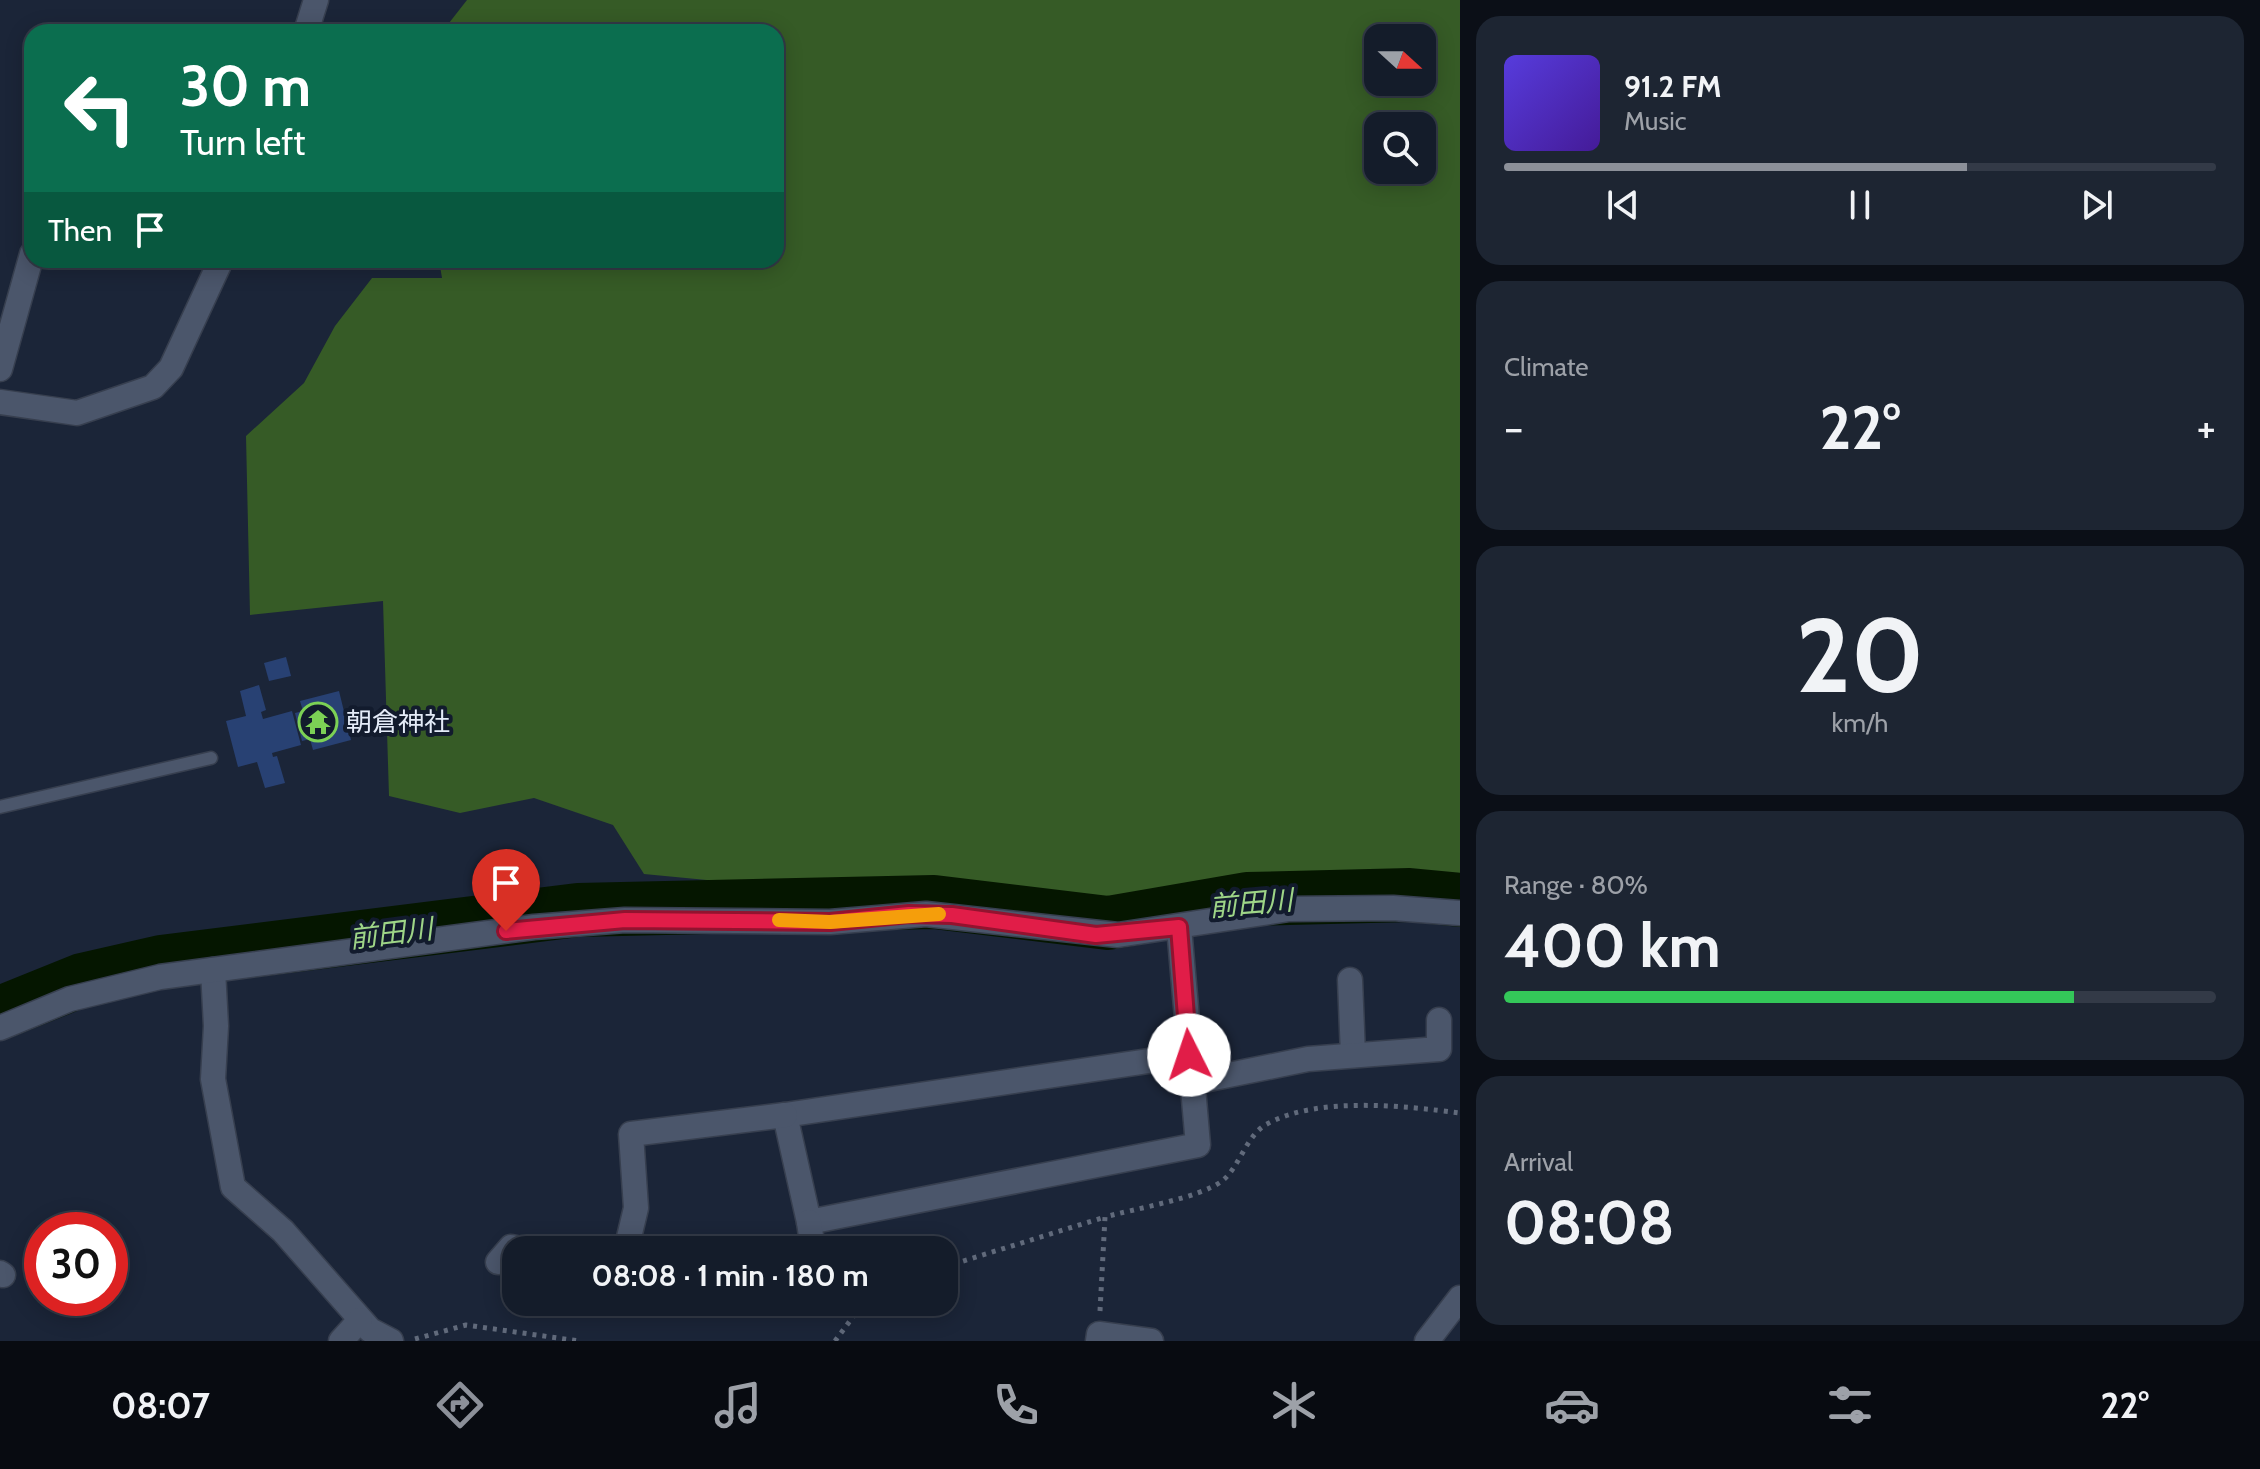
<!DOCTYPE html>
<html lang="en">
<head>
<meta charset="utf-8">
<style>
	:root { --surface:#141c2a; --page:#1d2532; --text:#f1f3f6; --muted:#9da1a8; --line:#333a47; --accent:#8c9099 }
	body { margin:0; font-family:Cabin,"Noto Sans JP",sans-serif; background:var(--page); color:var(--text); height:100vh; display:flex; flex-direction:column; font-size:30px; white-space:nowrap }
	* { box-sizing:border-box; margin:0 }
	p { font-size:26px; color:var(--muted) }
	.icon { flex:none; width:44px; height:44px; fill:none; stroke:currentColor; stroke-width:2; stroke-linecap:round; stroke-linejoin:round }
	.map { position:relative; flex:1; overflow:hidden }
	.panel { display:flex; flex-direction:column; gap:16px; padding:16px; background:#0b0f17; width:800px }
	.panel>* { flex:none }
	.banner { position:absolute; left:24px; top:24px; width:760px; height:244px; border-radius:24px; box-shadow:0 4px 20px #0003,0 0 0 2px var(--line); background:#0b6e4f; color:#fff; overflow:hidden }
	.needle { width:52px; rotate:111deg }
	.buttons { position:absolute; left:1364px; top:24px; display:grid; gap:16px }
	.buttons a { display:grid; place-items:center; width:72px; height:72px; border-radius:16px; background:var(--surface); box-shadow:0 4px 20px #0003,0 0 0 2px var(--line); font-size:40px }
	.speed { position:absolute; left:24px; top:1212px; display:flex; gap:16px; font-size:40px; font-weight:700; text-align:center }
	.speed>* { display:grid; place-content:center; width:104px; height:104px; border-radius:50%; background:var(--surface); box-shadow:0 4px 20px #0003,0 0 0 2px var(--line); line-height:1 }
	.speed .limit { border:12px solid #d22; background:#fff; color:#111 }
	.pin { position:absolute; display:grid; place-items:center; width:68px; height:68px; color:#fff; margin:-82px -34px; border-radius:50% 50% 50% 0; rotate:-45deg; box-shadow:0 0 8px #0007 }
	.pin .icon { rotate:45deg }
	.me { position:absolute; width:88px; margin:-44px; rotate:356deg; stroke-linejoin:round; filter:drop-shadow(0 0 6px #0008) }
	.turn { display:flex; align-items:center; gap:28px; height:168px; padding:0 24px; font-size:36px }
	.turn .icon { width:104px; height:104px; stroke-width:2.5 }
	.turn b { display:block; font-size:56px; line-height:68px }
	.then { display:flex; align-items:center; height:76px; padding:0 24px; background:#0003; gap:16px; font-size:30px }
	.big { font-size:60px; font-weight:700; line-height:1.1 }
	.panel .tile { flex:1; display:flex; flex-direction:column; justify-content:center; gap:12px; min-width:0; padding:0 28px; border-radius:24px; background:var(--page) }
	.panel .dial { align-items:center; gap:0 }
	.dial b { font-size:104px; line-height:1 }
	.song { display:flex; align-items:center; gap:24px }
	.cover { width:96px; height:96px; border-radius:12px; background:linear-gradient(135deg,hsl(250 70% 55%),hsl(260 70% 35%)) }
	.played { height:8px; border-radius:4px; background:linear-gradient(90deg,var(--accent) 65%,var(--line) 65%) }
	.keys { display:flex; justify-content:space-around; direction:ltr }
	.heat { display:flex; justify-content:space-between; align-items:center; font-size:44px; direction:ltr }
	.charge { height:12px; border-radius:6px; background:linear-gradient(90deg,#34c759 80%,var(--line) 0) }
	.trip { position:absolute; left:502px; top:1236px; width:456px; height:80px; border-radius:24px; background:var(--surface); box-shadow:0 4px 20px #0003,0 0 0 2px var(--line); font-weight:700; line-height:80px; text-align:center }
	.tab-bar { display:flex; height:128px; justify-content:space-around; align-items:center; background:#080b11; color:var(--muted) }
	.tab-bar .icon { width:56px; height:56px }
	.tab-bar .current { color:var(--accent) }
	.tab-bar b { font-size:36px; color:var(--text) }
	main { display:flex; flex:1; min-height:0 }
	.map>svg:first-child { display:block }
	.forest { fill:#365b26; fill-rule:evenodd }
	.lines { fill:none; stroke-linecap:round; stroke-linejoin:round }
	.river { stroke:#051600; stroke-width:54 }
	.building { fill:#284173 }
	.lane-casing { stroke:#373f4f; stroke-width:15 }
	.street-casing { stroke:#373f4f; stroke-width:27 }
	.path { stroke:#616a7b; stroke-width:5; stroke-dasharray:4 6; stroke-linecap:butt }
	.lane { stroke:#4b566b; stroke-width:12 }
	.street { stroke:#4b566b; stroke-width:24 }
	.route-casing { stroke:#92132f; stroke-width:20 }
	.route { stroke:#e11d48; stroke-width:14 }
	.slow { stroke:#f59e0b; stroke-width:14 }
	.labels { text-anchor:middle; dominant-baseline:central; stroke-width:8; stroke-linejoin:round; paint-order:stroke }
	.poi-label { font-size:26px; fill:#e4ebf8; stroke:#121b2d; text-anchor:start }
	.water-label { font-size:28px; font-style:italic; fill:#9ed587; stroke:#121b2d }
</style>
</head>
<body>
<main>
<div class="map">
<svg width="1460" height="1341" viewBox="0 0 1460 1341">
	<rect width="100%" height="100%" fill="#1b2538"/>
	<path class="forest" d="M467,0H1460V887L1447,884H1253L1178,902H992L883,897L644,874L613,825L534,798L460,813L389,796L383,601L250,615L246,436L304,383L335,326L372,278H442L439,260H776V32H442ZM1378,38H1422V82H1378ZM1378,126H1422V170H1378Z"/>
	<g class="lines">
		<polyline class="river" points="0,1013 82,980 161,962 578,910 934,902 1108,923 1247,899 1410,895 1460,900"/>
	</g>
	<g class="building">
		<polygon points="286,657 291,676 269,681 264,663"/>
		<polygon points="259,685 266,710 261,712 263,719 292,711 301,745 272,753 273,757 277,756 285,783 265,788 257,762 238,767 226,721 246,716 240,691"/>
		<polygon points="339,691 351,740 313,750 310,739 302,741 295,713 303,711 300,701"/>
	</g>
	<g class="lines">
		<defs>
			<polyline id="lane" points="0,807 211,758"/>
			<g id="street">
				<polyline points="306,32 316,0"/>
				<polyline points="0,369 32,254"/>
				<polyline points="0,402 77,413 153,387 171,368 221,260"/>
				<polyline points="1179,927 1198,1145 809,1222 785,1115 1189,1055"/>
				<polyline points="213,970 216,1026 213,1079 233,1187 283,1231 370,1330 391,1341"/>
				<polyline points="1350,980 1353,1055"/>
				<polyline points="0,1028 70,999 160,977 534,927 625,920 830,922 926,914 1118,935 1289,909 1393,908 1460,913"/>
				<polyline points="1194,1082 1308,1059 1439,1049 1439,1020"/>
				<polyline points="809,1222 813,1250"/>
				<polyline points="626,1250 636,1208 631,1134 785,1115"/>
				<polyline points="498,1262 511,1247 526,1250"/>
				<polyline points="0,1273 3,1275"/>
				<polyline points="820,1302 820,1304"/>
				<polyline points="341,1341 360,1320"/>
				<polyline points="1098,1341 1099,1334 1151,1341"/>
				<polyline points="1427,1341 1460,1298"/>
			</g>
		</defs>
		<use href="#lane" class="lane-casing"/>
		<use href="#street" class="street-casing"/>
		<g class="path">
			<polyline points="944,1267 1105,1217"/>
			<path d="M1100,1311L1105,1217C1133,1209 1200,1198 1222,1181C1240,1167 1246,1135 1267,1124C1318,1096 1404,1106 1460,1113"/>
			<polyline points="415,1339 466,1325 579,1341"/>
			<polyline points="835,1341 864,1302"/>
		</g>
		<use href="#lane" class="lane"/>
		<use href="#street" class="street"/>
	</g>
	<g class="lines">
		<defs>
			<polyline id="route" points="506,931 625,920 830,922 909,914 952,915 1096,935 1179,927 1189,1055"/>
		</defs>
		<use href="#route" class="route-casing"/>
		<use href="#route" class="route"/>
		<polyline class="slow" points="779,920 830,922 939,914"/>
	</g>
	<defs>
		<symbol id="temple-ring" viewBox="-11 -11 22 22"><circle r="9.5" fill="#121b2d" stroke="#7cd155" stroke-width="1.5"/><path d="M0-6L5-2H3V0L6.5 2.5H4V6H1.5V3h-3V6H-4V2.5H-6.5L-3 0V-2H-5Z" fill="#7cd155"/></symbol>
	</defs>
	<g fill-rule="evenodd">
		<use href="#temple-ring" x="296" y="700" width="44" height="44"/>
	</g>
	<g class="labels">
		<g class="poi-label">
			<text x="346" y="722">朝倉神社</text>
		</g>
		<g class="water-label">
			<text transform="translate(1251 903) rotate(-5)">前田川</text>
			<text transform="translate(391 933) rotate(-7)">前田川</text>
		</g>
	</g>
</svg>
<div class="buttons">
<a><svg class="needle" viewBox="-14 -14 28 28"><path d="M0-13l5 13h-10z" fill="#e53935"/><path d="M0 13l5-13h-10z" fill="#9da1a8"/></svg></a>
<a><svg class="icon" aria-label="search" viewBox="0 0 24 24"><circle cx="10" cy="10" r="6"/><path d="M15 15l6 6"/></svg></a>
</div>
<div class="speed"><div class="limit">30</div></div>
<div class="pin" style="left:506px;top:931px;background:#d93025"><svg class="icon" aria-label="arrive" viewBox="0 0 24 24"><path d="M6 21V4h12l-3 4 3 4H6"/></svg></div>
<svg class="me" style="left:1189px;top:1055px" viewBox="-20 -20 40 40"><circle r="19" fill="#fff"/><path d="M0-13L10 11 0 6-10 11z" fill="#e11d48"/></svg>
<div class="trip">08:08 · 1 min · 180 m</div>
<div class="banner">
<div class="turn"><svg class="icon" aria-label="left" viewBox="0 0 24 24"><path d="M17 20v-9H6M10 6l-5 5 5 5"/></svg><div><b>30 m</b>Turn left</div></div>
<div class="then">Then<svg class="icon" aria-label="arrive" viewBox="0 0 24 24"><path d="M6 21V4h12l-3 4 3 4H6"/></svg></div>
</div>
</div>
<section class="panel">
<div class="tile">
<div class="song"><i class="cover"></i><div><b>91.2 FM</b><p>Music</p></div></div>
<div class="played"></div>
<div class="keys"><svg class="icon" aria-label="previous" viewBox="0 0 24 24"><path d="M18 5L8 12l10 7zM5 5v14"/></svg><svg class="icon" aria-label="pause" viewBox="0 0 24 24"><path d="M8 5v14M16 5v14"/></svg><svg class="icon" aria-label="next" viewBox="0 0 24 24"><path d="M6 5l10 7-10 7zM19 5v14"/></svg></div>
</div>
<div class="tile"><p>Climate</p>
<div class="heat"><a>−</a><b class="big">22°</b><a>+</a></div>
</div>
<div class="tile dial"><b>20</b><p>km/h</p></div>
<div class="tile"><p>Range · 80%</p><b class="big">400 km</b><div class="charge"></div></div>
<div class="tile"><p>Arrival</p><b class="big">08:08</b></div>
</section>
</main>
<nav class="tab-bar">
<b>08:07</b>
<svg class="icon current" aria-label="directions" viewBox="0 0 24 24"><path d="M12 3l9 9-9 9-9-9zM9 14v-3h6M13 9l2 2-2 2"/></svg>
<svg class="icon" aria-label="music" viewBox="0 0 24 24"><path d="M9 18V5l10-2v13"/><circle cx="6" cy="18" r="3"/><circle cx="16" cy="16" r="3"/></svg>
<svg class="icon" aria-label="phone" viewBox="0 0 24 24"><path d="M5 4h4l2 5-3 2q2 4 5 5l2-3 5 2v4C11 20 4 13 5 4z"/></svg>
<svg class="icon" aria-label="climate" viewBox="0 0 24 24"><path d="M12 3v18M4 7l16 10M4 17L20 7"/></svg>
<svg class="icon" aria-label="car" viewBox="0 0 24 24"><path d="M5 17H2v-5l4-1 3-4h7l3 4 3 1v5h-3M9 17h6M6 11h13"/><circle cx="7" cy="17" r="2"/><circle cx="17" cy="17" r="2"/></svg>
<svg class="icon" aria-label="filters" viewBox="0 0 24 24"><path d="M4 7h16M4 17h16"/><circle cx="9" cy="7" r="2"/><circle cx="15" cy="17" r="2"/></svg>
<b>22°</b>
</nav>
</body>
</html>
